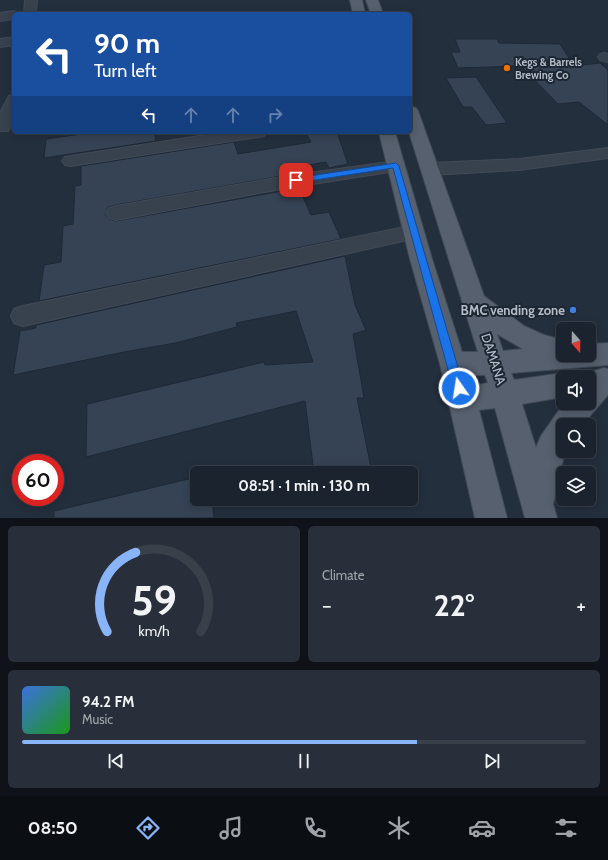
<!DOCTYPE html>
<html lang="en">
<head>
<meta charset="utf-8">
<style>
	:root { --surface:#1b232e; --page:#282f3a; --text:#f1f3f6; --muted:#a0a4aa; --line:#39404a; --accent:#8ab4f8 }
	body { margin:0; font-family:Cabin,sans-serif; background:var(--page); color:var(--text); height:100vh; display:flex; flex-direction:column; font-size:15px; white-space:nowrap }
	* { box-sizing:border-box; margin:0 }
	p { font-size:13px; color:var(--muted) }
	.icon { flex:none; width:22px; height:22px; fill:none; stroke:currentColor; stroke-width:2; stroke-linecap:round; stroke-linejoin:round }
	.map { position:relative; height:518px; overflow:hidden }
	.side { display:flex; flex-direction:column; gap:8px; padding:8px; background:#0f1319; flex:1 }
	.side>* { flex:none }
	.top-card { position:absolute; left:12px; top:12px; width:400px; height:122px; border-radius:6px; box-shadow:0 2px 10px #0003,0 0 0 1px var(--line); background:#1a4fa0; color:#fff; overflow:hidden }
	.needle { width:26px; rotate:160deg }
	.tools { position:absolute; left:556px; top:322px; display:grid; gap:8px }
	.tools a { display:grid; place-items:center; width:40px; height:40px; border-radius:6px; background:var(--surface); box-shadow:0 2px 10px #0003,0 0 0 1px var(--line); font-size:20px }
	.speed { position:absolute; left:12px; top:454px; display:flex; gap:8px; font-size:20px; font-weight:700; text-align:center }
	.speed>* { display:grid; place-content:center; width:52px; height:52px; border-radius:50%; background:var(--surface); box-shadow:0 2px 10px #0003,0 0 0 1px var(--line); line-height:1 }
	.speed .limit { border:6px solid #d22; background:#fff; color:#111 }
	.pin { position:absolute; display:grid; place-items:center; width:34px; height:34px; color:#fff; margin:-17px; border-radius:8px; box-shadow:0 2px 6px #0006 }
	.me { position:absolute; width:44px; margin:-22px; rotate:347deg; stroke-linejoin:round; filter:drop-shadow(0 0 3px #0008) }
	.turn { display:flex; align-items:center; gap:14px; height:84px; padding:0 16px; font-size:18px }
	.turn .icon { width:52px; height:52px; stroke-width:2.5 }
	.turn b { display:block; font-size:28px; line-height:34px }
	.lanes { display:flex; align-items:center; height:38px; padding:0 16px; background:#0003; justify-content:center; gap:20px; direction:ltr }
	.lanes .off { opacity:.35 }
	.big { font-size:30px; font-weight:700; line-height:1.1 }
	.side .widget { flex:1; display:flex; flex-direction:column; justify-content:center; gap:6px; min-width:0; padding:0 14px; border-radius:6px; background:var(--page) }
	.side .dial { align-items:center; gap:0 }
	.dial svg { height:104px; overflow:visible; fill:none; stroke:var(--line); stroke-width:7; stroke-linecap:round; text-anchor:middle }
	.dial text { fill:var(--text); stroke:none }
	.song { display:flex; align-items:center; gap:12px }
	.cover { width:48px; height:48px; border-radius:6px; background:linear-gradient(135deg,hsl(220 70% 55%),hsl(120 70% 35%)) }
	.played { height:4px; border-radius:2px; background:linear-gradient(90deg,var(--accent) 70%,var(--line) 70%) }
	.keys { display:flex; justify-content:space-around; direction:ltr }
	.heat { display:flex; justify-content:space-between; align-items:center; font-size:22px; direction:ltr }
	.side .tiles { flex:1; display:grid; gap:8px; grid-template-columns:1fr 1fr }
	.widget:last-child { grid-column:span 2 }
	.trip { position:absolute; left:190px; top:466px; width:228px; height:40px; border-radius:6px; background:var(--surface); box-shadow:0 2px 10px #0003,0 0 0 1px var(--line); font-weight:700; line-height:40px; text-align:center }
	.tabs { display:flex; height:64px; justify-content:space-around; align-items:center; background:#0b0e12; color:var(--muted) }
	.tabs .icon { width:28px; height:28px }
	.tabs .current { color:var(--accent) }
	.tabs b { font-size:18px; color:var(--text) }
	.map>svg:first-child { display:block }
	.building { fill:#364354; stroke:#1f2835 }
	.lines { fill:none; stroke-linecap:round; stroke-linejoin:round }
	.minor-casing { stroke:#414a57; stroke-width:2 }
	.major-casing { stroke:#414a57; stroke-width:2 }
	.minor { fill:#38414e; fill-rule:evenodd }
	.major { fill:#56606e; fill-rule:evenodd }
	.route { fill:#1a73e8; stroke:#114b97 }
	.food-dot { fill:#e8710a; stroke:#1d2633; stroke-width:1.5 }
	.shop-dot { fill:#3f7fe0; stroke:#1d2633; stroke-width:1.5 }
	.labels { text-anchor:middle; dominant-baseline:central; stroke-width:4; stroke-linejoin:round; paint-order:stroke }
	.far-poi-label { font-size:11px; font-weight:bold; fill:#b4bcc9; stroke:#1d2633; text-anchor:start }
	.poi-label { font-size:13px; font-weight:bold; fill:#b4bcc9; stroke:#1d2633; text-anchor:end }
	.street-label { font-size:13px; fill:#b4bcc9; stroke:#1d2633 }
</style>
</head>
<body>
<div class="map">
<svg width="608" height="518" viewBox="0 0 608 518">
	<rect width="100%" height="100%" fill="#242f3e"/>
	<g class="building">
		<polygon points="455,39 497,39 499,43 560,44 574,66 600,63 608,70 608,125 579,102 558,104 521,66 458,68 451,52 460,52"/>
		<polygon points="476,77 507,123 486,125 472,107 463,107 446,78"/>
		<polygon points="82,132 154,132 156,141 44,158 46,139 82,134"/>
		<polygon points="305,132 337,132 348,164 329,168 326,162 291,168 293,174 116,205 108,207 105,214 109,219 116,221 299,188 311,215 329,212 341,239 39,301 44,265 61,262 63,226 73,224 75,186 81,185 81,166 234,142 238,154 311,142"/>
		<polygon points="345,256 355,305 366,330 353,334 364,398 357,398 372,473 314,473 305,401 86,457 87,404 264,362 265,365 313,362 296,311 236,323 237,327 175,343 124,352 13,375 20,331 36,328 36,325"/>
		<polygon points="197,477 197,499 212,499 214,518 54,518 54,511"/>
	</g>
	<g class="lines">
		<defs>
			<g id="minor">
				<polygon points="25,0 37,0 36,14 24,14"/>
				<polygon points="14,11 19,14 14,14 14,19 0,21 0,13"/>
				<polygon points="14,37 14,45 0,47 0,39"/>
				<polygon points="605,53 608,54 608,62 600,60 598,57 600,54"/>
				<polygon points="14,94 14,118 8,131 0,131 0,113 9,96"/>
				<polygon points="225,132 266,132 264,136 258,137 71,166 65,165 62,161 65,157 71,156"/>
				<polygon points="608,148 608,158 519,170 430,175 424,173 421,169 424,165 430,163 519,159"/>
				<polygon points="396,161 402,162 405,166 402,170 281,189 116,220 109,218 106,213 109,208 116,206 281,177"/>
				<polygon points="414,225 421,227 424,232 421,237 23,326 14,323 11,316 14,309 23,306"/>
			</g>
			<g id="major">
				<polygon points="350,0 362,0 365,14 353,14"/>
				<polygon points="366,0 378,0 383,14 371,14"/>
				<path d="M410,106L416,108L418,111L484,296L524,326L544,335L563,340V355H589V344L608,343V365L511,373L514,380L563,373L573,377H563V397L522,404L536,448L541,436L562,406L565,403H589V377L594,371L604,368L608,369V395L582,425H563V451H565L553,504L557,518H525L495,408L479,410L507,518H475L440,364L410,259L379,132H395L432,259L462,352H478L409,132H410ZM497,334L523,349L503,351ZM469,375H485L488,383L472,386Z"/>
			</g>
		</defs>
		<use href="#minor" class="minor-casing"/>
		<use href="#major" class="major-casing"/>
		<use href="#minor" class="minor"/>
		<use href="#major" class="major"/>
	</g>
	<polygon class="route" points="396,163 399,166 464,388 463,392 459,393 455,392 453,388 393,168 296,183 292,180 296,178"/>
	<circle class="food-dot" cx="507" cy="68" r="4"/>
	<circle class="shop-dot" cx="573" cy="310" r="4"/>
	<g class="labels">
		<g class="far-poi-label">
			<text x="515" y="62">Kegs &amp; Barrels<tspan x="515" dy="13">Brewing Co</tspan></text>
		</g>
		<g class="poi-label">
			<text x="565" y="310">BMC vending zone</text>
		</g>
		<g class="street-label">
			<text transform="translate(494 359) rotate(72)">DAMANA</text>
		</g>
	</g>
</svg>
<div class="tools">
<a><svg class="needle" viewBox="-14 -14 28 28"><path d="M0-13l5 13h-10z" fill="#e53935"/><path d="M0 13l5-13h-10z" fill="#a0a4aa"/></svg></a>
<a><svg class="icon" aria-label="sound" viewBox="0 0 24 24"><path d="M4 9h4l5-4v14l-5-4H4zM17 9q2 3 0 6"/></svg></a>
<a><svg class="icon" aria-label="search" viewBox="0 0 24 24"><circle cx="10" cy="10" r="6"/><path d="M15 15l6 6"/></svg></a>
<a><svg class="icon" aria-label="layers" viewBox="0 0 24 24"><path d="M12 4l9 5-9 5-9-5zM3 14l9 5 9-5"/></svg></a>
</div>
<div class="speed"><div class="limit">60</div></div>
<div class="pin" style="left:296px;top:180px;background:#d93025"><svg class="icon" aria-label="arrive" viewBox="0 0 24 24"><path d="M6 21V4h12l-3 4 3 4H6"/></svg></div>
<svg class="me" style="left:459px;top:388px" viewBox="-20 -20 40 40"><circle r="17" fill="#1a73e8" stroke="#fff" stroke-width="3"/><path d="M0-11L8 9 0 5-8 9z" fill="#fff"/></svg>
<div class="trip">08:51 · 1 min · 130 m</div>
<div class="top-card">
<div class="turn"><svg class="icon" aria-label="left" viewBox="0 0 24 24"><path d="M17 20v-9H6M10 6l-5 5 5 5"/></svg><div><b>90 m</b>Turn left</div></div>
<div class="lanes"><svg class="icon" aria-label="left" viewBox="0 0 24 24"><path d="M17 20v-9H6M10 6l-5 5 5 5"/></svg><svg class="icon off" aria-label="ahead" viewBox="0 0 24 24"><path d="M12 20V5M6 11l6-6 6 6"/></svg><svg class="icon off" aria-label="ahead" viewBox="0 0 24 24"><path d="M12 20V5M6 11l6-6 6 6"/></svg><svg class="icon off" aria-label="right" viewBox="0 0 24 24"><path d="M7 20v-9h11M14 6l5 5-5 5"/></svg></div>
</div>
</div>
<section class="side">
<div class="tiles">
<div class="widget dial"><svg viewBox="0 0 100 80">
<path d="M14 69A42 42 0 1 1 86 69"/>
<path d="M14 69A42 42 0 0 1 36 8" stroke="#8ab4f8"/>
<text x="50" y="56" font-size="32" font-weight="700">59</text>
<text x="50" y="72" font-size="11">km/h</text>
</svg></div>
<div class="widget"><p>Climate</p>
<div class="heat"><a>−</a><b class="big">22°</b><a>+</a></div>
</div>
<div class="widget">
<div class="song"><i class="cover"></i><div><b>94.2 FM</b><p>Music</p></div></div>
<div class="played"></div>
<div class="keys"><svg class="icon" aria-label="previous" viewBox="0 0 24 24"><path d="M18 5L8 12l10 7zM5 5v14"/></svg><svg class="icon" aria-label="pause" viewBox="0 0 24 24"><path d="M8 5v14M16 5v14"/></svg><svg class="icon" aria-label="next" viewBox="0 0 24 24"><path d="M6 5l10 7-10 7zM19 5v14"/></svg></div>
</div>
</div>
</section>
<nav class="tabs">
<b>08:50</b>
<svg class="icon current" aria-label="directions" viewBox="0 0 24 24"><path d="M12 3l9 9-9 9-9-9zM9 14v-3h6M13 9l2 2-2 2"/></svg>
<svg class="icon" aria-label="music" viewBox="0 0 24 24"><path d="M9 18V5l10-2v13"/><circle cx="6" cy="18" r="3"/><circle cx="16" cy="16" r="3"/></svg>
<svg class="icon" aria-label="phone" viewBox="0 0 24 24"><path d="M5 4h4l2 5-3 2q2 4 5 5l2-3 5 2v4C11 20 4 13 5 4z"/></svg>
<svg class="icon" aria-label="climate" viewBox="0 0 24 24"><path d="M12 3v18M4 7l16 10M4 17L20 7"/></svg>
<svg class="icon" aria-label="car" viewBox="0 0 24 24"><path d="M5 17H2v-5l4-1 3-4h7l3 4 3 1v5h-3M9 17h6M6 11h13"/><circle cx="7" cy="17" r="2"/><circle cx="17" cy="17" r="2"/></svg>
<svg class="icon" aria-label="filters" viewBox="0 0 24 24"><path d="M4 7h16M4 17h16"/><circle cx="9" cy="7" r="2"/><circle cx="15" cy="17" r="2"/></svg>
</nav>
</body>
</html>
